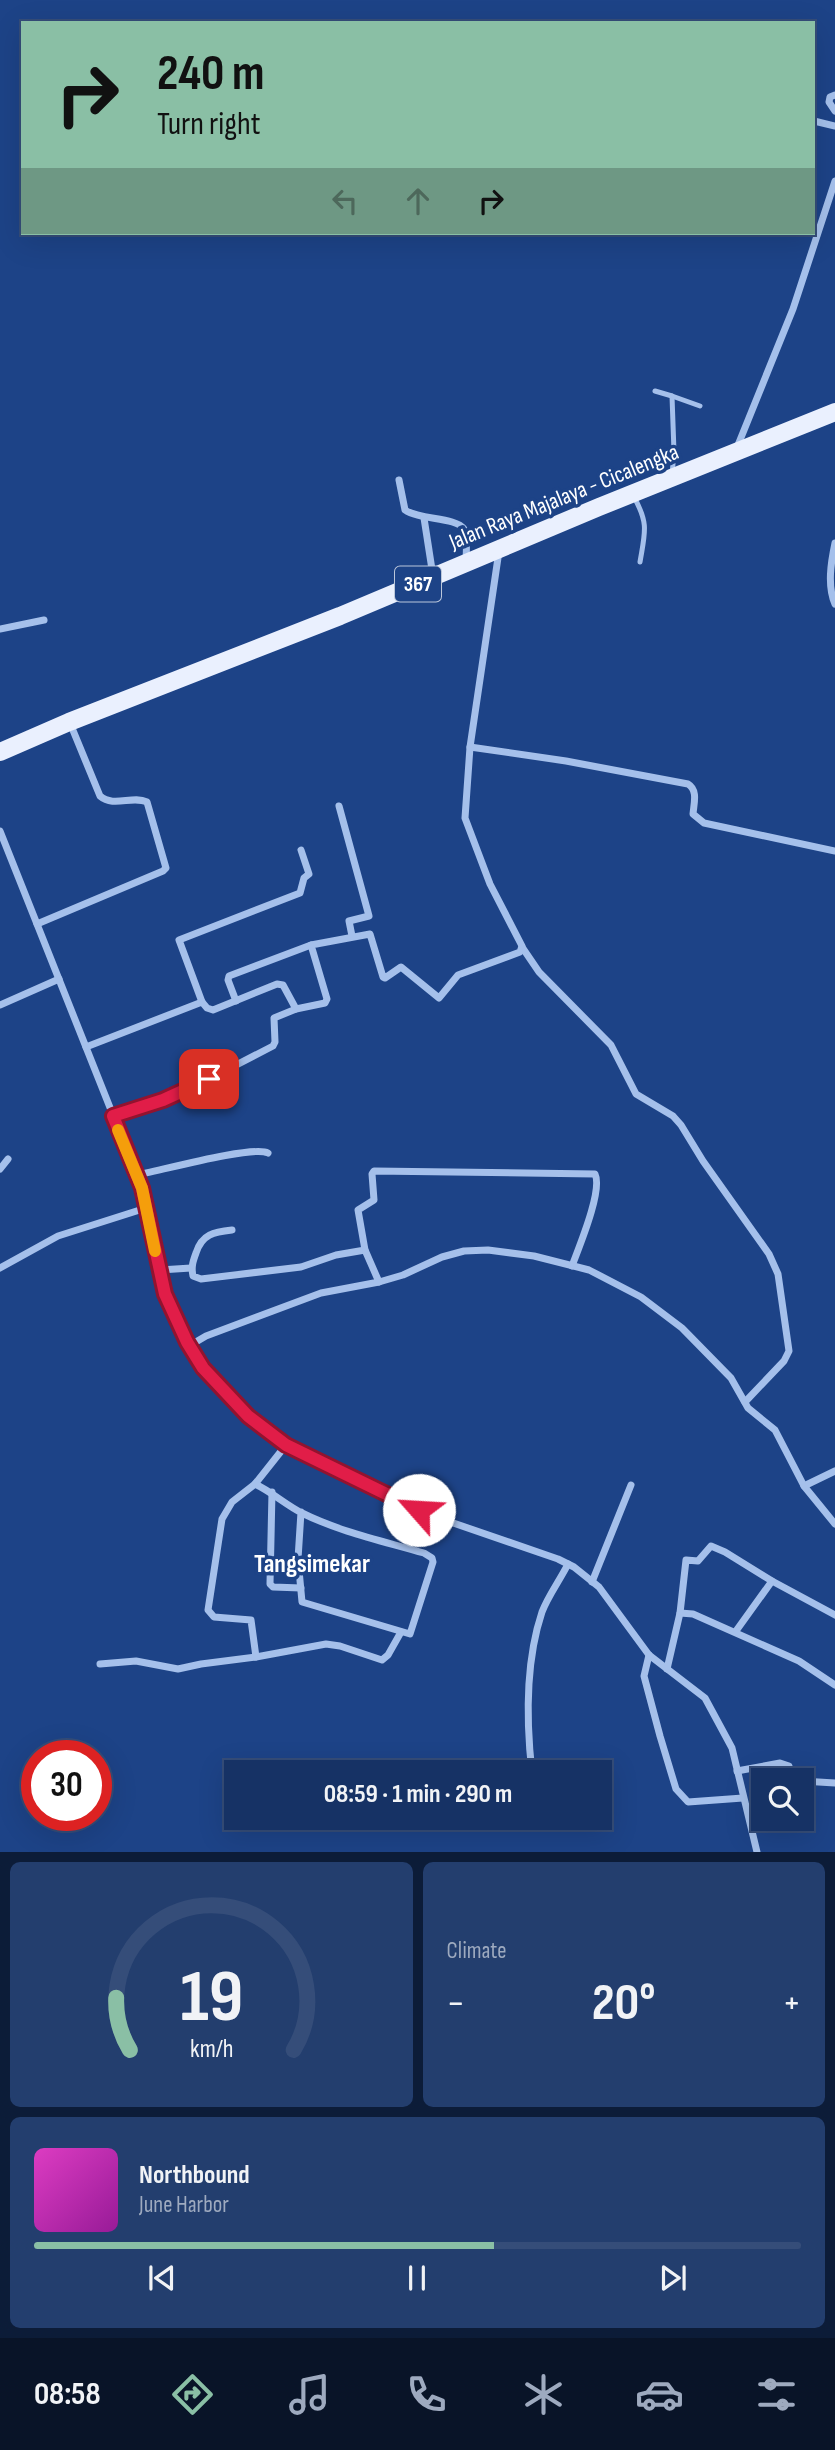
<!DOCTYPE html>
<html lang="en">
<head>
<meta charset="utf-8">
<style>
	:root { --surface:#163265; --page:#233e6e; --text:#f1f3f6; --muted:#9eaabf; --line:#354d79; --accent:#8abfa5 }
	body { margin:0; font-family:"Sofia Sans Condensed",sans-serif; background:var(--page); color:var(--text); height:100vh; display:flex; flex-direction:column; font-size:26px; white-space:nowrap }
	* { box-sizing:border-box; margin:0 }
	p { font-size:23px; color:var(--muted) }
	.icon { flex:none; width:38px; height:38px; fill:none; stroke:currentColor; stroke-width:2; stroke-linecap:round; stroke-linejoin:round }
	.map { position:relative; height:1852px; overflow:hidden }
	.drawer { display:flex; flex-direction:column; gap:10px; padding:10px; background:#0c1c38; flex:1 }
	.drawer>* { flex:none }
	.top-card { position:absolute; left:21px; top:21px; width:794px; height:214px; border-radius:0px; box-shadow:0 7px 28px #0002,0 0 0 2px var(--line); background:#8abfa5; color:#111; overflow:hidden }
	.buttons { position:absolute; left:751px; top:1768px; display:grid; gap:14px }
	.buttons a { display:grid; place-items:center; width:63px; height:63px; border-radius:0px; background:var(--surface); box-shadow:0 7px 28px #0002,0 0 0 2px var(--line); font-size:35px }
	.speed { position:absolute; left:21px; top:1740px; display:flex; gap:14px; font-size:35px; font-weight:700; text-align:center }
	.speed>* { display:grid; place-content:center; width:91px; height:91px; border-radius:50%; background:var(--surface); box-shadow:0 7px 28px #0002,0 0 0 2px var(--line); line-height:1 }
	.speed .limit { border:10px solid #d22; background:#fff; color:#111 }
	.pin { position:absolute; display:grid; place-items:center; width:60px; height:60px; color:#fff; margin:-30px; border-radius:14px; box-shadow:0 4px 10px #0006 }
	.me { position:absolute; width:77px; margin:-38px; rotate:296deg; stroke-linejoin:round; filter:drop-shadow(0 0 5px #0008) }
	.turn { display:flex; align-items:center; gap:24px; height:147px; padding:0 21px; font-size:32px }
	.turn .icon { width:91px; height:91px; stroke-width:2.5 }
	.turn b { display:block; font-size:49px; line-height:60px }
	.lanes { display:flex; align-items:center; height:66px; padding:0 21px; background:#0003; justify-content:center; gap:35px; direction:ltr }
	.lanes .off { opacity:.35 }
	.big { font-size:52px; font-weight:700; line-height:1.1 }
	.drawer .tile { flex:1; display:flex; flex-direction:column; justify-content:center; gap:10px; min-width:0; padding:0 24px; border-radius:10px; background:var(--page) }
	.drawer .dial { align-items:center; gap:0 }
	.dial svg { height:182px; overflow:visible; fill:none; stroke:var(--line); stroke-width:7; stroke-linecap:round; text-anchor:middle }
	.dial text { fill:var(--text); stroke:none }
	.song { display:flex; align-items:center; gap:21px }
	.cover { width:84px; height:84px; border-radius:10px; background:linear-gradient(135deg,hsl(310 70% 55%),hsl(300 70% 35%)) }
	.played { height:7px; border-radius:4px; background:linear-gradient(90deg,var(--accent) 60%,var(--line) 60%) }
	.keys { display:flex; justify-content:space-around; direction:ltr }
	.heat { display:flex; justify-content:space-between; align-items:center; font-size:38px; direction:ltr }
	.drawer .tiles { flex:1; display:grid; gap:10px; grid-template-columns:1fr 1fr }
	.tile:last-child { grid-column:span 2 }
	.trip { position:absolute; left:224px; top:1760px; width:388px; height:70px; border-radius:0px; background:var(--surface); box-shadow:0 7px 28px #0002,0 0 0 2px var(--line); font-weight:700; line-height:70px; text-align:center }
	.tab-bar { display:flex; height:112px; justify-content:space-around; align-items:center; background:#091428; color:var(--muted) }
	.tab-bar .icon { width:49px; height:49px }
	.tab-bar .on { color:var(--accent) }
	.tab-bar b { font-size:32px; color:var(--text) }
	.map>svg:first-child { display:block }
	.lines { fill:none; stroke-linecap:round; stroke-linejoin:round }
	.lane { stroke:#a5c0eb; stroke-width:5 }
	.street { stroke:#a5c0eb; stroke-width:7 }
	.primary { stroke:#eaf0fe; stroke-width:18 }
	.route-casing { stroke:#92132f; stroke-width:18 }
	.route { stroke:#e11d48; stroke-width:12 }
	.slow { stroke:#f59e0b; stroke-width:12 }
	.labels { text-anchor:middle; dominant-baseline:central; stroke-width:7; stroke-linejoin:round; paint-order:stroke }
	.shield { fill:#1d4387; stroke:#bbc7db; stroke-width:2 }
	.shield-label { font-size:21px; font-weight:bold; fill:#fff }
	.street-label { font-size:23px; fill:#fff; stroke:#1d4387 }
	.quarter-label { font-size:26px; font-weight:bold; fill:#fff; stroke:#1d4387 }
</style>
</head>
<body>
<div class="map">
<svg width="835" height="1852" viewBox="0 0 835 1852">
	<rect width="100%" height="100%" fill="#1d4387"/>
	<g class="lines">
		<g class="lane">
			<polyline points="655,391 672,396 674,452 672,475"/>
			<polyline points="672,396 700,406"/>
			<path d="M634,497C649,524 645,532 640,562"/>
		</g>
		<g class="street">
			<polyline points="835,95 830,97 829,102 835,111"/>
			<polyline points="814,121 835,126"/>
			<polyline points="736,450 793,309 835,181"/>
			<path d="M399,480L405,510C419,520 456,517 464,529C468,537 466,554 466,563"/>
			<polyline points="424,518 433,576"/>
			<path d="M835,543C831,562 827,586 835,604"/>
			<polyline points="0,629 44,620"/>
			<path d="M470,747L566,761L688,784C698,790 694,803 693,814L704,823L835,851"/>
			<polyline points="339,806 369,916 349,921 352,936"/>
			<polyline points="0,831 142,1188 165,1294 187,1342 203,1368 248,1416 286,1445 433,1516 558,1559 574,1567 599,1587 649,1655 705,1698 732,1748 757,1852"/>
			<path d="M37,924L163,871L166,868L147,802C132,795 114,808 100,796L70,723"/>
			<polyline points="522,947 539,972 611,1045 636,1094 673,1116 681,1125 703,1161 769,1254 778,1274 789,1351 784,1361 745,1402"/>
			<polyline points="236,1001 228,980 229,976 311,945"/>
			<polyline points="202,1002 179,940 300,893 304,878 309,874 301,850"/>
			<polyline points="0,1005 59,979"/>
			<polyline points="86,1047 202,1002 207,1008 213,1010 277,984 283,985 296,1009"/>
			<polyline points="113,1116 188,1090 273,1046 275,1042 274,1018 296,1009 325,1003 327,999 311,945 370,934 383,977 385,978 401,967 439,998 458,975 520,952 522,946 490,884 465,818 470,747 499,551"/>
			<polyline points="0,1169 8,1159"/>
			<path d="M137,1175C159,1171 253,1145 268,1153"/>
			<path d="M232,1230C214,1232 202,1234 196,1253C193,1261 191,1267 193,1276L201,1279L301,1267L336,1255L365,1250"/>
			<polyline points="0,1268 58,1236 146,1208"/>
			<polyline points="160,1270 191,1268"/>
			<polyline points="379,1282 403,1275 442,1257 464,1251 488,1250 534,1256 589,1270 641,1297 682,1328 731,1378 748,1408 775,1430 804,1486 835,1524"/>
			<path d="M189,1346L206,1336L321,1293L379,1282L365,1250L358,1210L374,1200L372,1174L374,1171L595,1174C603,1190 579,1247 572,1266"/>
			<path d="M255,1484C272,1492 286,1505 302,1513C340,1532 383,1541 424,1553L432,1558L433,1562L410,1634L302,1602L298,1559L301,1512"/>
			<polyline points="804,1486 835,1471"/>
			<polyline points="272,1492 270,1584 273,1587 301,1588"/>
			<polyline points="592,1582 631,1485"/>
			<polyline points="680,1613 686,1560 698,1561 711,1546 725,1552 772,1581"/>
			<polyline points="736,1631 772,1581 835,1615"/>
			<polyline points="649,1655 644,1676 660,1736 676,1789 688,1802 743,1798"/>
			<polyline points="256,1657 326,1644 340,1646 382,1660 388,1655 401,1632"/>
			<polyline points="100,1664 136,1661 178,1669 201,1664 256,1657 251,1620 214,1617 208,1610 222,1519 232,1502 255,1484 286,1445"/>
			<polyline points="667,1669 680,1613 693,1614 799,1661 835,1685"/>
			<polyline points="737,1771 780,1763 789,1766 790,1775 797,1780"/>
			<path d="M532,1773C526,1720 525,1663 542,1612C548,1596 560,1580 568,1564"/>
			<polyline points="802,1781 835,1783"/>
		</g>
		<polyline class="primary" points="0,752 69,722 340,616 599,507 835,412"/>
	</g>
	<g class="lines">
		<defs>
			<polyline id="route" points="209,1079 163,1100 113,1116 142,1188 165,1294 187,1342 203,1368 248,1416 286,1445 419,1510"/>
		</defs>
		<use href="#route" class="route-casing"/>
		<use href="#route" class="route"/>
		<polyline class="slow" points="118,1130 142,1188 155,1251"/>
	</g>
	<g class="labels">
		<rect class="shield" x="395" y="566.5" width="46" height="35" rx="5"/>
		<g class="shield-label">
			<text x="418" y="584">367</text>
		</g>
		<g class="street-label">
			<text transform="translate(564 497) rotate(-22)">Jalan Raya Majalaya - Cicalengka</text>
		</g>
		<g class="quarter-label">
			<text x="312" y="1564">Tangsimekar</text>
		</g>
	</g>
</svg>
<div class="buttons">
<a><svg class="icon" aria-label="search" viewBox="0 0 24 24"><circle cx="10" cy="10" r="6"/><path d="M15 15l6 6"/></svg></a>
</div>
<div class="speed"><div class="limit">30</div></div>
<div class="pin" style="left:209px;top:1079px;background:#d93025"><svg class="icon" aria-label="arrive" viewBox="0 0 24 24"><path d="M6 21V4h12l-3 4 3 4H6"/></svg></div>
<svg class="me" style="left:419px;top:1510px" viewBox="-20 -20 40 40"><circle r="19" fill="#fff"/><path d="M0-13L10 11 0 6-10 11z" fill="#e11d48"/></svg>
<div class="trip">08:59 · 1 min · 290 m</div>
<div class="top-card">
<div class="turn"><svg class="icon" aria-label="right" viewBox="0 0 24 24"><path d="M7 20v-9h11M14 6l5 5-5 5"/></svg><div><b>240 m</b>Turn right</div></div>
<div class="lanes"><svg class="icon off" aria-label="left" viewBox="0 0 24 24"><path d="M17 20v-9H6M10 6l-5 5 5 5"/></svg><svg class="icon off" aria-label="ahead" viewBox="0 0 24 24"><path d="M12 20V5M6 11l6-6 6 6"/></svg><svg class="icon" aria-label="right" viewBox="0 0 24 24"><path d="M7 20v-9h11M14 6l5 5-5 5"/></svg></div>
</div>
</div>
<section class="drawer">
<div class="tiles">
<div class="tile dial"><svg viewBox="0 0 100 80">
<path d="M14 69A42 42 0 1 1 86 69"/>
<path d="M14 69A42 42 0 0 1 8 46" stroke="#8abfa5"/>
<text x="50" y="56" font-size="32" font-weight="700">19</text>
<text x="50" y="72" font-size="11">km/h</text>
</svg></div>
<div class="tile"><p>Climate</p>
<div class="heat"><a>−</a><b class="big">20°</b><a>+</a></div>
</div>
<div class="tile">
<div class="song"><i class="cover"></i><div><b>Northbound</b><p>June Harbor</p></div></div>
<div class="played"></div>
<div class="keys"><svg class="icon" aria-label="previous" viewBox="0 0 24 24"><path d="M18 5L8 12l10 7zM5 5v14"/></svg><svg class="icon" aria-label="pause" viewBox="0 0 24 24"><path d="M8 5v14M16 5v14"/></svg><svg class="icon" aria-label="next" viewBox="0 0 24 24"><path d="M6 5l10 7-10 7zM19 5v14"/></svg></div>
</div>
</div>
</section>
<nav class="tab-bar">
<b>08:58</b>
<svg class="icon on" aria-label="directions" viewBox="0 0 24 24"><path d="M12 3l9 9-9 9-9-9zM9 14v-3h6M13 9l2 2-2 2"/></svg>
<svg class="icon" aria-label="music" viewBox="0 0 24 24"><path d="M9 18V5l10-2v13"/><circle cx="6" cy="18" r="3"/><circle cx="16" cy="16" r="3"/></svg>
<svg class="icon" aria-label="phone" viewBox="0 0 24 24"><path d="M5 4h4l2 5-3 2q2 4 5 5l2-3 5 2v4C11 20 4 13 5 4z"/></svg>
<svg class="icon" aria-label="climate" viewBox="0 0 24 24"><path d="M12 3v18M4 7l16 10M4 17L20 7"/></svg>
<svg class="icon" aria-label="car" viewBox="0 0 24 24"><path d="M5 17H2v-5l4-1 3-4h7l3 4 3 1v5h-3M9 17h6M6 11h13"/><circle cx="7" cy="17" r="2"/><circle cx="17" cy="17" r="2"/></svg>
<svg class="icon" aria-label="filters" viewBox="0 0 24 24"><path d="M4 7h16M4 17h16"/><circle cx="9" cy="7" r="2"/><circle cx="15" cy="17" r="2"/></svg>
</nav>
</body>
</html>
